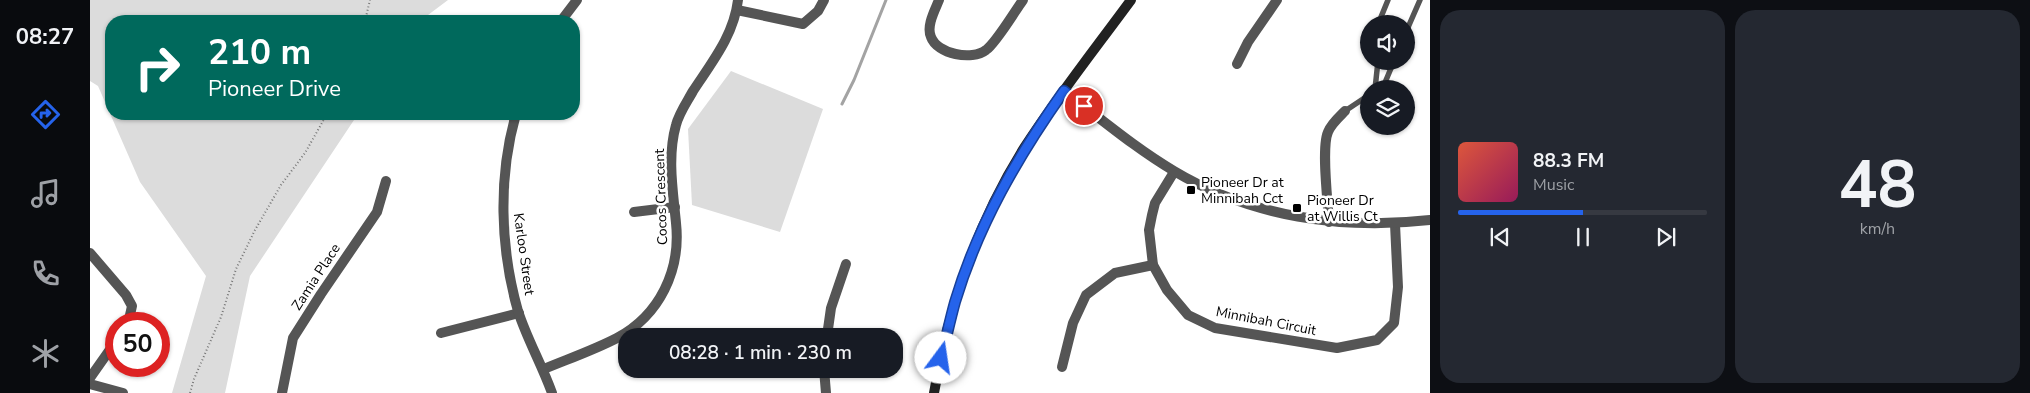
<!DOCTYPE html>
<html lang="en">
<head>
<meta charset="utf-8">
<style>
	:root { --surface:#171b24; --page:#242831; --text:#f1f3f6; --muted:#9ea1a6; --line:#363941; --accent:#2563eb }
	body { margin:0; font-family:"Nunito Sans",sans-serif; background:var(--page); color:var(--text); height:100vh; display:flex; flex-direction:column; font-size:19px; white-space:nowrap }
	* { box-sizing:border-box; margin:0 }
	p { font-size:16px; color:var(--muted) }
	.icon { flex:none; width:28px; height:28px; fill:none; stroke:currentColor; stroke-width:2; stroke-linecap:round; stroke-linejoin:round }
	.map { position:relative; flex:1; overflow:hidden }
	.drawer { display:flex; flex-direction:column; gap:10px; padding:10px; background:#0d0f14; width:600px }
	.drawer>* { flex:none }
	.banner { position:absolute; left:15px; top:15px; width:475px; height:105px; border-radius:20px; box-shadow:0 1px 4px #0004; background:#00695c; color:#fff; overflow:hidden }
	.buttons { position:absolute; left:1270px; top:15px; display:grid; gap:10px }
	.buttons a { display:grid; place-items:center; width:55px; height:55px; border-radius:50%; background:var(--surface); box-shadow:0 1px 4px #0004; font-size:25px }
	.speed { position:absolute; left:15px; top:312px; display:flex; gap:10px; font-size:25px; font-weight:700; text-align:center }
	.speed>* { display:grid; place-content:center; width:65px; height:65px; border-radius:50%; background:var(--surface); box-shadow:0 1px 4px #0004; line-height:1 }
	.speed .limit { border:8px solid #d22; background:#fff; color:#111 }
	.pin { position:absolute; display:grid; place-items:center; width:42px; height:42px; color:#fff; margin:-21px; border:2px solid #fff; border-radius:50%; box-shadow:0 1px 5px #0007 }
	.me { position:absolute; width:55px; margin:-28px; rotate:14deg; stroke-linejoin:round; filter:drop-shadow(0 0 4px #0008) }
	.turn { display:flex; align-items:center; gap:18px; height:105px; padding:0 20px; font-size:22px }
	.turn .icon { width:65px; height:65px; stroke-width:2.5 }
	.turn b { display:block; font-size:35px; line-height:42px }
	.drawer .card { flex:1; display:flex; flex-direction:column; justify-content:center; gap:8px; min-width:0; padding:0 18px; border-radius:20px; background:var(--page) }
	.drawer .dial { align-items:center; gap:0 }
	.dial b { font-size:65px; line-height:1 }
	.song { display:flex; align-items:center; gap:15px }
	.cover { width:60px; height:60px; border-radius:8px; background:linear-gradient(135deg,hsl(10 70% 55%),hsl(330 70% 35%)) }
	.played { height:5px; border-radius:2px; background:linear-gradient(90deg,var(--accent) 50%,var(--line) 50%) }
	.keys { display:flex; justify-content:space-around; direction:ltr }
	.drawer .tiles { flex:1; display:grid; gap:10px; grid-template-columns:repeat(2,1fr) }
	.trip { position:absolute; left:528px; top:328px; width:285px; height:50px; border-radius:20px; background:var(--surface); box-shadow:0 1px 4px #0004; font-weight:600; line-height:50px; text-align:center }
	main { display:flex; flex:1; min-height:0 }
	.menu { display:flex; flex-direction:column; width:90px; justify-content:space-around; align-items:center; background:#090b0e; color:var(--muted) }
	.menu .icon { width:35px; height:35px }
	.menu .current { color:var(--accent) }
	.menu b { font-size:22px; color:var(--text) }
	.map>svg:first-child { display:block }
	.green { fill:#dcdcdc }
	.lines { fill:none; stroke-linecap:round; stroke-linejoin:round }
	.stream { stroke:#a3a3a3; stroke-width:3 }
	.path { stroke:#777; stroke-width:2; stroke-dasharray:1 2.5; stroke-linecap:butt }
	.service { stroke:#555; stroke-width:5.5 }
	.minor { stroke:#555; stroke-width:10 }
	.tertiary { stroke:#555; stroke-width:10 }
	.secondary { stroke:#222; stroke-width:10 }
	.route-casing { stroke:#184099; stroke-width:12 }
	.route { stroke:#2563eb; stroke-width:9 }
	.poi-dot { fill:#000; stroke:#fff; stroke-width:2 }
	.labels { text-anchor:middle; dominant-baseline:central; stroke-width:5; stroke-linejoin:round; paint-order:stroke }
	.poi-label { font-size:14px; fill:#000; stroke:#fff; text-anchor:start }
	.street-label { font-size:14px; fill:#000; stroke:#fff }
</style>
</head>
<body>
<main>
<nav class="menu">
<b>08:27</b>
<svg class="icon current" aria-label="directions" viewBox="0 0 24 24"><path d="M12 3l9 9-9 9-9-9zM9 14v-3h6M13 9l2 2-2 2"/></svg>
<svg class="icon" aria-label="music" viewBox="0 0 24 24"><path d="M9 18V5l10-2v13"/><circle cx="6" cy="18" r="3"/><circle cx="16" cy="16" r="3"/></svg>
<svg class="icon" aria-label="phone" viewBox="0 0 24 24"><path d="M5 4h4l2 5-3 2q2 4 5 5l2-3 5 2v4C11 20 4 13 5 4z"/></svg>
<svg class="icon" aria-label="climate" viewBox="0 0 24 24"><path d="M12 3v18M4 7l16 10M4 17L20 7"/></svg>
</nav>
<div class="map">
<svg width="1340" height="393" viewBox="0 0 1340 393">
	<rect width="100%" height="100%" fill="#fff"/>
	<g class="green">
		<polygon points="0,0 358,0 330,21 21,21 21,114 268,114 160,276 135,393 82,393 116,276 50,182 8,86 0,81"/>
		<polygon points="641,71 733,109 690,232 602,205 598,129"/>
	</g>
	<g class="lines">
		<polyline class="stream" points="752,104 764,80 796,0"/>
		<g class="path">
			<polyline points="275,21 280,0"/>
			<polyline points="100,393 104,379 131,317 146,269 165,230 191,185 215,153 237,114"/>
		</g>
		<g class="service">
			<polyline points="1290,24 1291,17 1298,0"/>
			<polyline points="1316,32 1330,0"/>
			<polyline points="1285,89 1288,61"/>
			<polyline points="1289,89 1294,85 1304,61"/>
			<polyline points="1255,111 1279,95"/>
		</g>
		<g class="minor">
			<path d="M849,0C845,10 836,26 841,37C847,54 882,61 896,50C906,43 925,11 933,0"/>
			<polyline points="647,10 713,24 728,11 734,0"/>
			<polyline points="1147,64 1158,42 1187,0"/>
			<polyline points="1084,172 1065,203 1062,215 1059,230 1063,265 1077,290 1098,315 1125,328 1247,348 1287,340 1304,323 1308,287 1305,224"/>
			<polyline points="544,212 585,207"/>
			<path d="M1239,222C1238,202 1231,148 1238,132C1241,124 1249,117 1255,111"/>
			<polyline points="0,253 36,295 42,306 38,324"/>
			<polyline points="351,333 429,313"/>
			<polyline points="737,336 741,308 756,264"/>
			<polyline points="972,367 983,323 996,295 1025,273 1063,265"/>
			<path d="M454,369C478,359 504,350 527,338C570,315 591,270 586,223C583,191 577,157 586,125C589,113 597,102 603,91C622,62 644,35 648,0"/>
			<polyline points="734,369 736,393"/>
			<polyline points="0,378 26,341"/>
			<polyline points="192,393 203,338 231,294 287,212 296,181"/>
		</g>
		<g class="tertiary">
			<polyline points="471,21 487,0"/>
			<path d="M974,91C1010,118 1045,148 1084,171C1161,217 1252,230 1340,220"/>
			<path d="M426,114C408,177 410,248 428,311C437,339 452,365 462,393"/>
			<polyline points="0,384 33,393"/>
		</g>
		<path class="secondary" d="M844,393C858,308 888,221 934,148C967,97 1005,49 1041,0"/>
	</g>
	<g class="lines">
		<defs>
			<path id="route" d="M851,358C856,339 860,320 865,302C888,225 928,156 974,91L994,106"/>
		</defs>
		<use href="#route" class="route-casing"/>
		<use href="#route" class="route"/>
	</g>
	<g class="poi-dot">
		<rect x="1096" y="185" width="10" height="10" rx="2.5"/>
		<rect x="1202" y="203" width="10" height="10" rx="2.5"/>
	</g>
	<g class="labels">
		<g class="poi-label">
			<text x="1111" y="182">Pioneer Dr at<tspan x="1111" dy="16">Minnibah Cct</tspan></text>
			<text x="1217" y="200">Pioneer Dr<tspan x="1217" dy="16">at Willis Ct</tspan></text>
		</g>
		<g class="street-label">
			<text transform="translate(571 197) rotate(-92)">Cocos Crescent</text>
			<text transform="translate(434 254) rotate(82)">Karloo Street</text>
			<text transform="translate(226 277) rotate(-57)">Zamia Place</text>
			<text transform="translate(1176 321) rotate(11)">Minnibah Circuit</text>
		</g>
	</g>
</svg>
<div class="buttons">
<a><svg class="icon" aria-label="sound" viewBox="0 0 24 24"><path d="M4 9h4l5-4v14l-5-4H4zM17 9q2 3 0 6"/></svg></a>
<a><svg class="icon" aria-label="layers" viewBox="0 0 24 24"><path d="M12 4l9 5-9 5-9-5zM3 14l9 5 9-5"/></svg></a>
</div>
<div class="speed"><div class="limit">50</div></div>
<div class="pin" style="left:994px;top:106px;background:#d93025"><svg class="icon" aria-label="arrive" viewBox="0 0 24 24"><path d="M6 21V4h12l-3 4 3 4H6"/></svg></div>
<svg class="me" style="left:851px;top:358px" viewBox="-20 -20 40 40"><circle r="19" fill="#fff"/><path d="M0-13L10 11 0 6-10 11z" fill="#2563eb"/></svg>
<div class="trip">08:28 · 1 min · 230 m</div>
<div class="banner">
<div class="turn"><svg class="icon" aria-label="right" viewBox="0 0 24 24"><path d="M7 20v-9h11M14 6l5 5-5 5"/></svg><div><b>210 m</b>Pioneer Drive</div></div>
</div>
</div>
<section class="drawer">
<div class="tiles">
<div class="card">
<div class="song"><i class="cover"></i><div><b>88.3 FM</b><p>Music</p></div></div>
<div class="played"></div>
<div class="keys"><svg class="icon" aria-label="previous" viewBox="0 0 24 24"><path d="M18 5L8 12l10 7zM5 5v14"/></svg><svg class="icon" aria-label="pause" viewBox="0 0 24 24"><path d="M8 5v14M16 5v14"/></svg><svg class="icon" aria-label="next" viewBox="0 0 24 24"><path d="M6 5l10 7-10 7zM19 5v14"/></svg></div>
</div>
<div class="card dial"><b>48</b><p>km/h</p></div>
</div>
</section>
</main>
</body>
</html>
